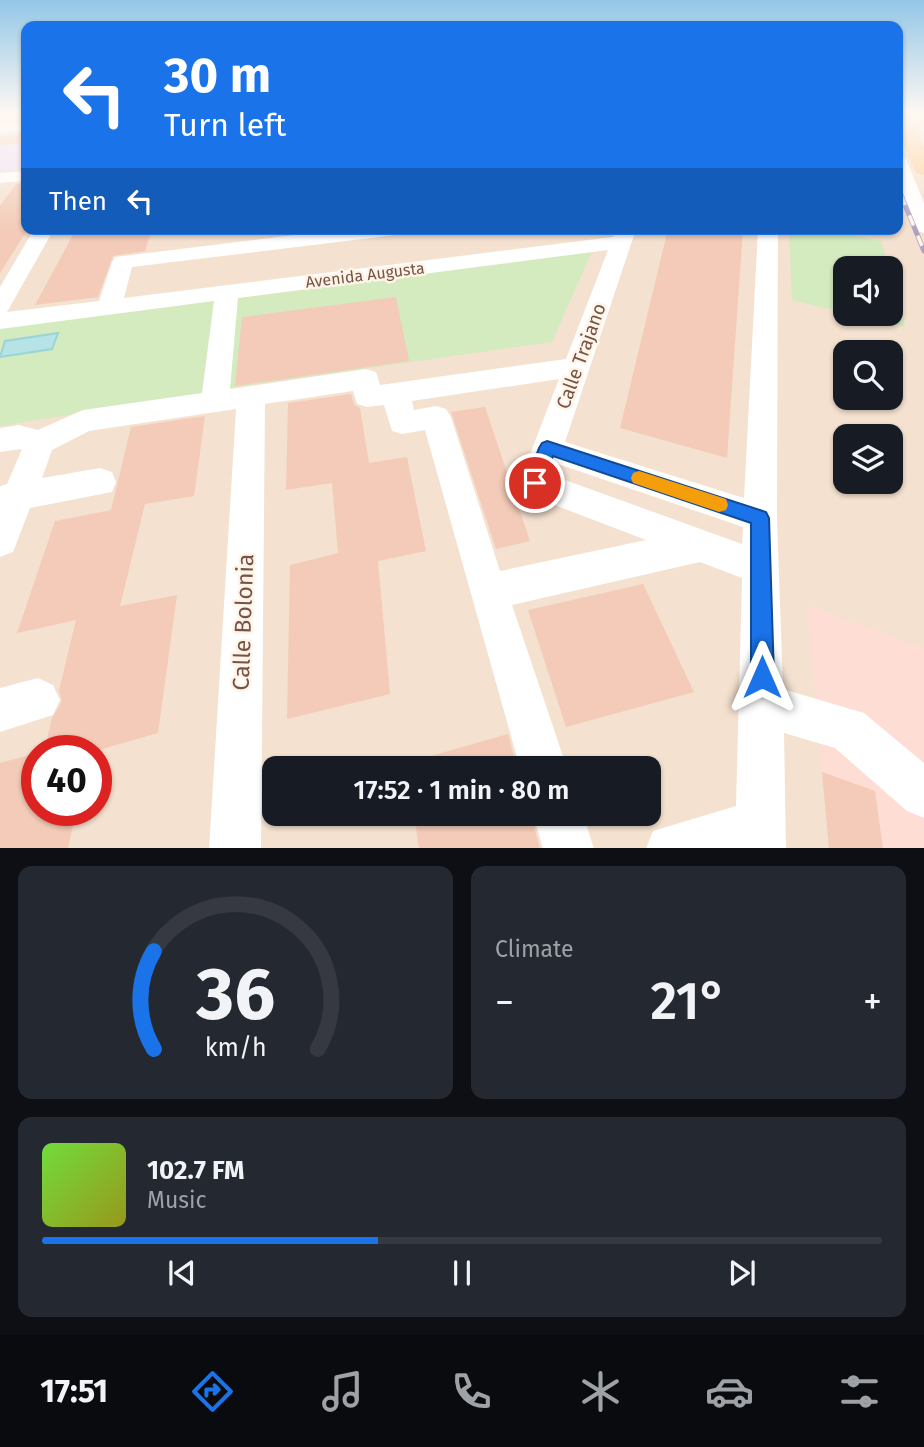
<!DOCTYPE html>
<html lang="en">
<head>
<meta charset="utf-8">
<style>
	:root { --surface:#171b24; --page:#242831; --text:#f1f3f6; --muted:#9ea1a6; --line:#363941; --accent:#1a73e8 }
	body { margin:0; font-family:"Fira Sans",sans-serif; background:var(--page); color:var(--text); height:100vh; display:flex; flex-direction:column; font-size:26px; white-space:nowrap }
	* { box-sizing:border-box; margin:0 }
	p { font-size:23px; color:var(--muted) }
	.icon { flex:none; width:38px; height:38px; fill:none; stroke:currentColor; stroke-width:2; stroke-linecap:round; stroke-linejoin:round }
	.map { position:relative; height:848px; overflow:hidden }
	.details { display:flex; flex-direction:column; gap:18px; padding:18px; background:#0d0f14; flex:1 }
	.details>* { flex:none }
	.hud { position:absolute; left:21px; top:21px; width:882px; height:214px; border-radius:14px; box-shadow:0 2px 5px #0004; background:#1a73e8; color:#fff; overflow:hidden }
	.controls { position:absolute; left:833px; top:256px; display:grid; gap:14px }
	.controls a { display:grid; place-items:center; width:70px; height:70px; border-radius:14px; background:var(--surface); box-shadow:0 2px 5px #0004; font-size:35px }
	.speed { position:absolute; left:21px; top:735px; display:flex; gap:14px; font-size:35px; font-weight:700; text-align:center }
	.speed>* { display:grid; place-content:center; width:91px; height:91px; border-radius:50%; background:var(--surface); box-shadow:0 2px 5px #0004; line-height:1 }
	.speed .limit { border:10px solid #d22; background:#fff; color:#111 }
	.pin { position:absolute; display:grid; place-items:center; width:60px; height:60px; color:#fff; margin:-30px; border:4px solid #fff; border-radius:50%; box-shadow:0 2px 7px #0007 }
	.me { position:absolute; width:77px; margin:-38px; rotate:0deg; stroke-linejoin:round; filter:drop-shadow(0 0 5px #0008) }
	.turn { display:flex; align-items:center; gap:24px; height:147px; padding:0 28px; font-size:32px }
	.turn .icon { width:91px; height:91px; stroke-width:2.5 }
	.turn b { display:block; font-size:49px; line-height:60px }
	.then { display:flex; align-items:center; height:66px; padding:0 28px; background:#0003; gap:14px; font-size:26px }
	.big { font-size:52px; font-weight:600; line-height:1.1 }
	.details .tile { flex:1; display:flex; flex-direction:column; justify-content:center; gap:10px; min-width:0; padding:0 24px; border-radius:14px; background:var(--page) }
	.details .dial { align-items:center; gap:0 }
	.dial svg { height:182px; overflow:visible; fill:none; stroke:var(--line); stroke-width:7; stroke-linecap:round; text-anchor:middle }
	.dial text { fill:var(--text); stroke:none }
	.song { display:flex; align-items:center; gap:21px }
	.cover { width:84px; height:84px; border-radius:10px; background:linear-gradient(135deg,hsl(100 70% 55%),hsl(60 70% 35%)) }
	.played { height:7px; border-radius:4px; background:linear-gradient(90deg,var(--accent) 40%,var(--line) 40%) }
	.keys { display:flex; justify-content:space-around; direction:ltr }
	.heat { display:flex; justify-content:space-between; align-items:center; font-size:38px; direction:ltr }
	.details .tiles { flex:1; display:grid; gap:18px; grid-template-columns:1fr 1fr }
	.tile:last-child { grid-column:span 2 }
	.trip { position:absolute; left:262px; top:756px; width:399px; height:70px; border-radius:14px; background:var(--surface); box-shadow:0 2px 5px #0004; font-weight:600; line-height:70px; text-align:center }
	.menu { display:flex; height:112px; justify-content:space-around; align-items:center; background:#090b0e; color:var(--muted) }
	.menu .icon { width:49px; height:49px }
	.menu .selected { color:var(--accent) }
	.menu b { font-size:32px; color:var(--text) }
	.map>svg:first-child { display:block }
	.residential { fill:#f4e1cf; fill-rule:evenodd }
	.commercial { fill:#fdddd4 }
	.education { fill:#eddef9 }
	.green { fill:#d4eabf }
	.water { fill:#b5e3e6; stroke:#9bd4d8; stroke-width:2 }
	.building { fill:#f3cbb8 }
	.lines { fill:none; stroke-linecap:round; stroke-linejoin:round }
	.minor { fill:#fff; fill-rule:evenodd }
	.major { fill:#fdcf97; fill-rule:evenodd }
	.rail-far1-casing { stroke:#b1a0c6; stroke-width:4.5 }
	.rail-casing { stroke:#b1a0c6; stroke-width:5 }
	.rail-far1 { stroke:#fff4e7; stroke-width:2.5; stroke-dasharray:9; stroke-linecap:butt }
	.rail { stroke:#fff4e7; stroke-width:3.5; stroke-dasharray:11; stroke-linecap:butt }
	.route { fill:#1a73e8; stroke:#114b97; stroke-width:2 }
	.slow { fill:#f59e0b }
	.labels { text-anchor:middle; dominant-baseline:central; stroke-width:5; stroke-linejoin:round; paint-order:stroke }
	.far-street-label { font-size:16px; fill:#745447; stroke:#fff4e7 }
	.street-label { font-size:19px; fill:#745447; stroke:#fff4e7 }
	.near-street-label { font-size:23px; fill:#745447; stroke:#fff4e7 }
</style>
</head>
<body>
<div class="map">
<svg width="924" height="849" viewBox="0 0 924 849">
	<rect width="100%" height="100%" fill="#fdf0e1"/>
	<path class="residential" d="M0,114H26V229H898V114H924V848H0ZM845,268H891V313H845ZM845,352H891V397H845ZM845,436H891V481H845ZM37,751H96V810H37ZM275,768H649V814H275Z"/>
	<polygon class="commercial" points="807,605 924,648 924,848 829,848"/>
	<polygon class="education" points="26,126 26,169 0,171 0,129"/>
	<g class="green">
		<polygon points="789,229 824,229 881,241 889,268 845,268 845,313 792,300"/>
		<polygon points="592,251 552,342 228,388 236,295"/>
		<polygon points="891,275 905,327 847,313 891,313"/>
		<polygon points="220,297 206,393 0,426 0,325"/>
	</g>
	<polygon class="water" points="58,333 52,349 0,357 5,341"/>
	<g class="building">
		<polygon points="26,133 26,143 0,145 0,136"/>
		<polygon points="16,184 26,184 26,232 0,273 0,206"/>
		<polygon points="76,229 152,229 145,251 113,256 98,297 35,305"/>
		<polygon points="668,229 743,229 727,458 620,428"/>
		<polygon points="396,297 409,361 235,386 242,317"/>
		<polygon points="351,394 354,405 360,408 369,463 407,457 426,551 378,561 390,694 287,719 290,565 338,553 332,483 286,490 288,403"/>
		<polygon points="485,407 530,541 496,549 451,412"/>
		<polygon points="205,416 194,496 145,504 120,606 177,595 158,733 95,751 44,751 52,718 62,701 59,691 76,620 17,633 55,521 111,510 131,427"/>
		<polygon points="643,584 694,692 566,727 528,610"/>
		<polygon points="508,734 517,768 411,768 410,762"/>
		<polygon points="37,753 37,810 76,810 68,849 0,849 0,763"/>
		<polygon points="822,772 875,791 883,849 829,849"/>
		<polygon points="414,814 531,814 540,849 419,849"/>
	</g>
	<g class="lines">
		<g class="minor">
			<polygon points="26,122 26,130 0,133 0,125"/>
			<polygon points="898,154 906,159 924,203 924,233 917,231 914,227 898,181"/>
			<polygon points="26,171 26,181 0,183 0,173"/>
			<path d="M34,229H54L7,312L99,301L112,262L115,257L123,256L343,229H405L395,235L132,267L124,298L613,237L616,229H636L565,442L744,498L758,229H778L777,518L783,689L864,713L924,763V818L907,811L835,748L784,733L786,849H646L653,831L736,806L742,578L700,562L512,605L567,768H520L425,430L402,434L392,431L384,405L367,407L357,404L353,391L265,404L261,849H209L236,409L89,431L52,450L42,478L100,468L112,472L116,482L112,492L30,508L13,552L0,557V486L7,484L22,449L0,452V428L19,425L38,430L83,410L202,393L214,301L0,329V287ZM608,250L566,359L380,385L376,372L366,369L230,389L238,298ZM559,379L519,483L523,493L646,540L500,571L451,417L446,409L436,406L414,410L412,401ZM558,464L743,527L742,544L554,476Z"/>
			<polygon points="38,678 53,685 60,700 53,715 0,732 0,688"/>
			<polygon points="533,814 583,814 594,849 543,849"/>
		</g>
		<polygon class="major" points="898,114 908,114 924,147 924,175 917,173 914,169 898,132"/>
		<defs>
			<polyline id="rail-far1" points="898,188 902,197"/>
			<polyline id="rail" points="901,195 924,251"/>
		</defs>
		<use href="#rail-far1" class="rail-far1-casing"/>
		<use href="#rail" class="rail-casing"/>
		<use href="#rail-far1" class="rail-far1"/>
		<use href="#rail" class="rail"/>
	</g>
	<linearGradient id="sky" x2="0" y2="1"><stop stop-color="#93c7e7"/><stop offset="0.49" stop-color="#fef8f2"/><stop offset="1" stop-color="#fef8f2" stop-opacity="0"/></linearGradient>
	<rect width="924" height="232" fill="url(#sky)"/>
	<polygon class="route" points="547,441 766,512 769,518 774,677 770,685 762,689 754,685 751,677 751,523 553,456 541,488 535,490 528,488 526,483 539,448 542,443"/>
	<polygon class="slow" points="639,471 726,499 728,505 726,510 719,512 633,483 631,478 633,473"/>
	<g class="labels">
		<g class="far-street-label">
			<text transform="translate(365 275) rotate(-7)">Avenida Augusta</text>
		</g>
		<g class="street-label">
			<text transform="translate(581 356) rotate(-70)">Calle Trajano</text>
		</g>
		<g class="near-street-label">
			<text transform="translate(243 622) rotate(-88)">Calle Bolonia</text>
		</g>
	</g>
</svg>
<div class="controls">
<a><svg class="icon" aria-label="sound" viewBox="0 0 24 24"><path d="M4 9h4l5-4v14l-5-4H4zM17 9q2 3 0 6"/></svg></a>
<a><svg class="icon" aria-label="search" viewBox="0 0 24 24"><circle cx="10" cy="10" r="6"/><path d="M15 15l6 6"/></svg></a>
<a><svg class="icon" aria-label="layers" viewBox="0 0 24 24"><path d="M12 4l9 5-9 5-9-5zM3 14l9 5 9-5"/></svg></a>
</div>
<div class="speed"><div class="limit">40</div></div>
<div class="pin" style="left:535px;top:483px;background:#d93025"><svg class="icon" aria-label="arrive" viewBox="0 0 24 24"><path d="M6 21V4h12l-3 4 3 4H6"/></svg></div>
<svg class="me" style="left:762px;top:677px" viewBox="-20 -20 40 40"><path d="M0-17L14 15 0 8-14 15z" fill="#1a73e8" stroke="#fff" stroke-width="4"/></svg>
<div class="trip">17:52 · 1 min · 80 m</div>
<div class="hud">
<div class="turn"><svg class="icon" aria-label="left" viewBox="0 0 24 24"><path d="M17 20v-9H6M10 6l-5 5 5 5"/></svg><div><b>30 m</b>Turn left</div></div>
<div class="then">Then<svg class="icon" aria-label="left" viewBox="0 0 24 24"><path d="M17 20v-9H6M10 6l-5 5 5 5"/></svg></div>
</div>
</div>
<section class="details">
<div class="tiles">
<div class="tile dial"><svg viewBox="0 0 100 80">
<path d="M14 69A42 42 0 1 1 86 69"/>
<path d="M14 69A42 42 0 0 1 14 26" stroke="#1a73e8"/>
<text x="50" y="56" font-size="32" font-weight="700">36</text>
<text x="50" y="72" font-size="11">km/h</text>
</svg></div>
<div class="tile"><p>Climate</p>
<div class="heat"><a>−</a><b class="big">21°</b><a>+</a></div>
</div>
<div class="tile">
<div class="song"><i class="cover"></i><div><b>102.7 FM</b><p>Music</p></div></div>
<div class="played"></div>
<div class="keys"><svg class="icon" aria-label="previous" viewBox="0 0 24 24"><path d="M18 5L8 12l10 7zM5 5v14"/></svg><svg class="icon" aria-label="pause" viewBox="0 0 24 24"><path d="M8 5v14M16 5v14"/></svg><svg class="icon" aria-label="next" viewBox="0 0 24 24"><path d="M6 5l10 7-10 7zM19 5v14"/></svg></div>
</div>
</div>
</section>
<nav class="menu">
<b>17:51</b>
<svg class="icon selected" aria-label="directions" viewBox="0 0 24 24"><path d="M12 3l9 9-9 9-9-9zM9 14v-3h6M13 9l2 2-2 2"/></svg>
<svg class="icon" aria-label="music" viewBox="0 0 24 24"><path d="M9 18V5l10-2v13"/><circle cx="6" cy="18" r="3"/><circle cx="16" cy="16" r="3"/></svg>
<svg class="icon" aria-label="phone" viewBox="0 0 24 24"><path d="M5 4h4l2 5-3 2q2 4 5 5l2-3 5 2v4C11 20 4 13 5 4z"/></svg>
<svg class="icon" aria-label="climate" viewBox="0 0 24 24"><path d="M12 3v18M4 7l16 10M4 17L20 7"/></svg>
<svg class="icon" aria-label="car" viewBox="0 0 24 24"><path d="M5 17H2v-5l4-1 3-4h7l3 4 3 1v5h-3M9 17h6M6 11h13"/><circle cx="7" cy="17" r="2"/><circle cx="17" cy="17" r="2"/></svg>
<svg class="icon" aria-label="filters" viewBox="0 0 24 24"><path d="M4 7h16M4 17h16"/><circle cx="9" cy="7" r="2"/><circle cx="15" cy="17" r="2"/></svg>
</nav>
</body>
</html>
